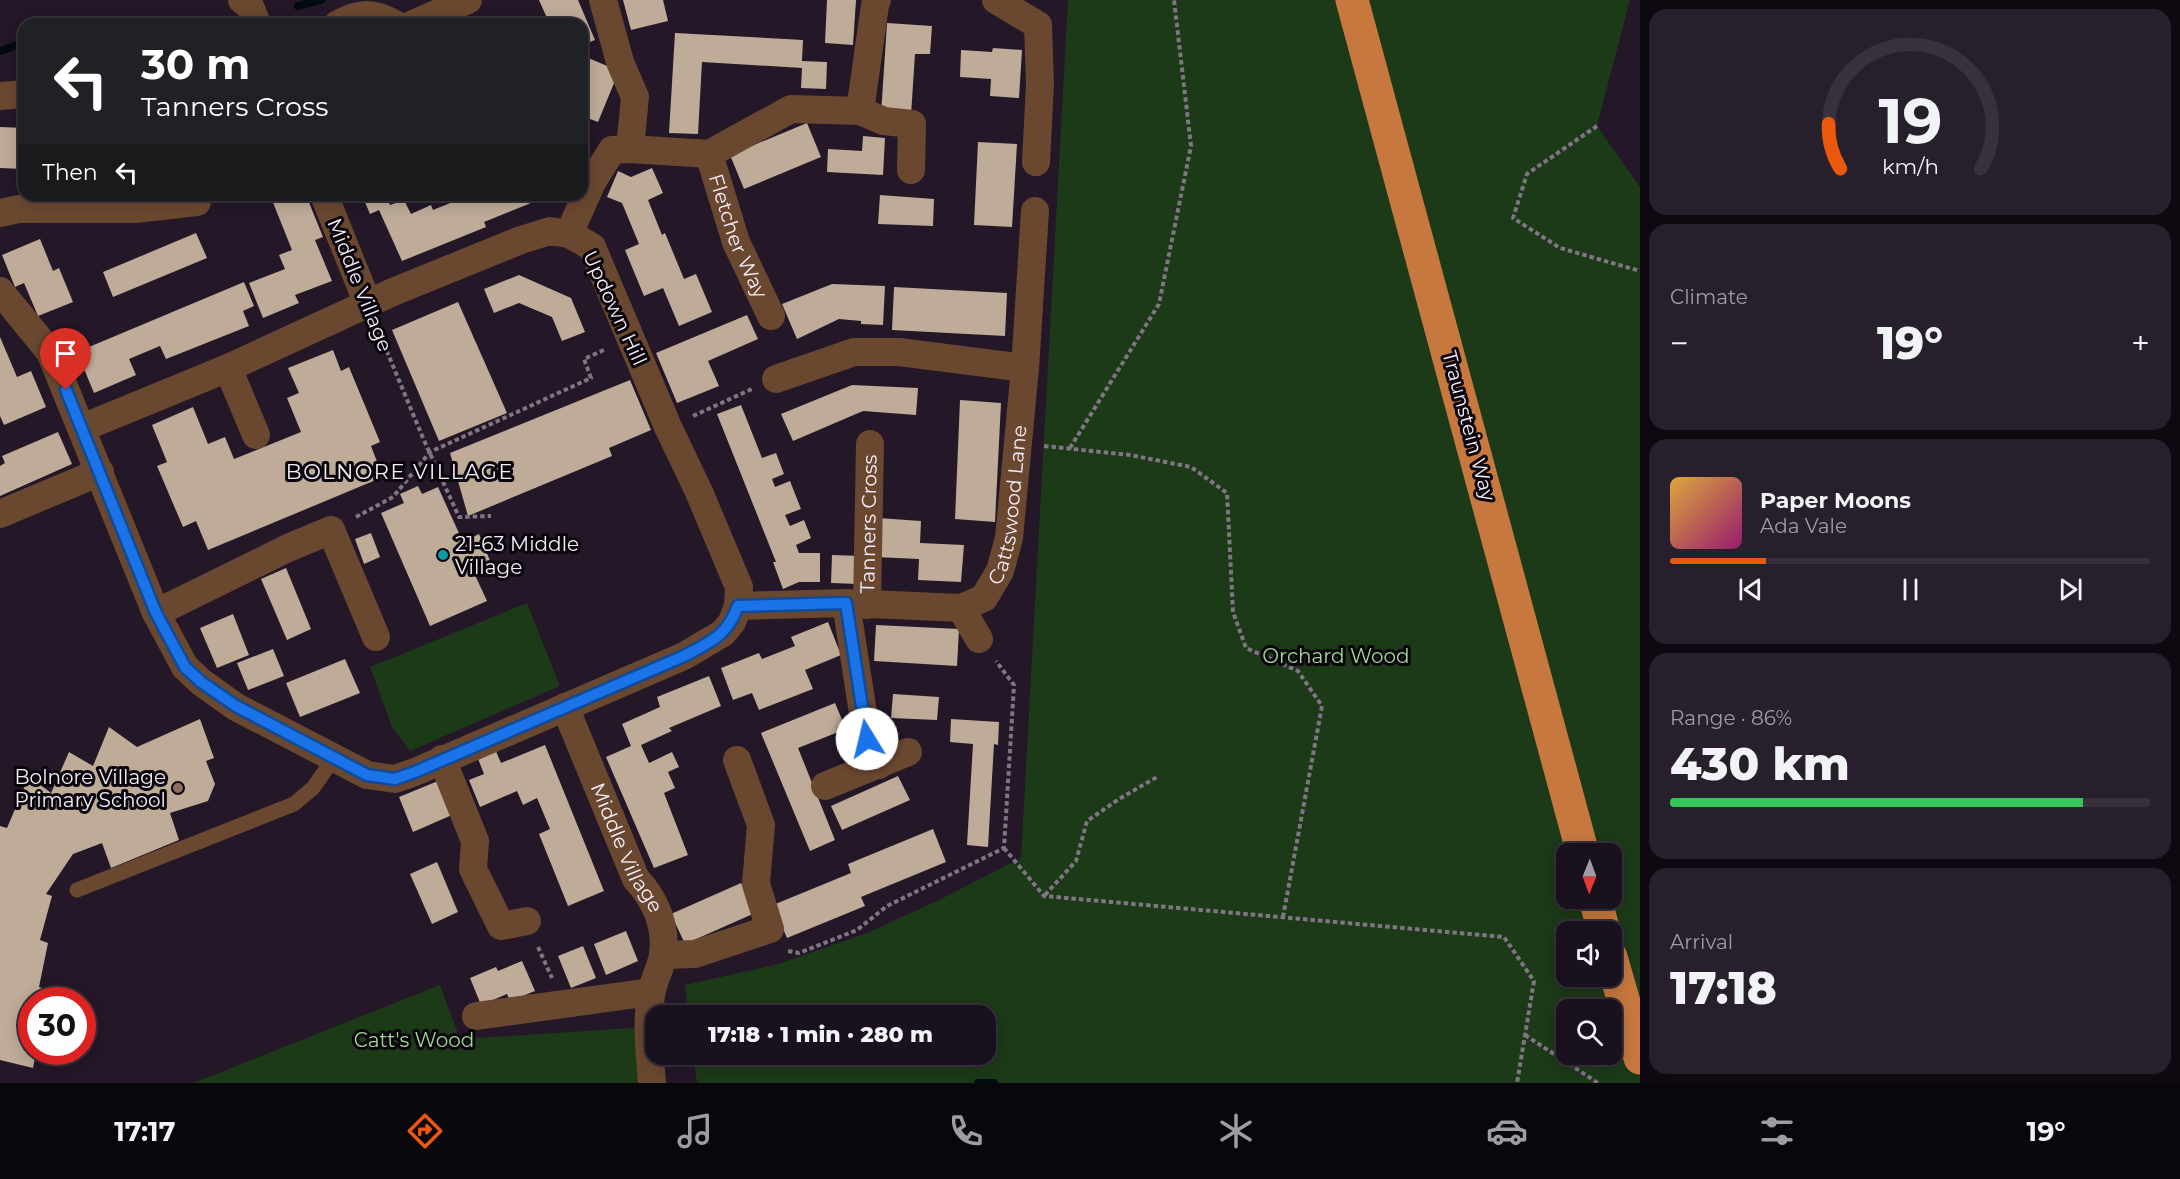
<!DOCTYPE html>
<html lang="en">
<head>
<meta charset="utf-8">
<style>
	:root { --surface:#1a111e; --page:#271f2b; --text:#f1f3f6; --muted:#9f9da4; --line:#38313c; --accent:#ea580c }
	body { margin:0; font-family:Montserrat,sans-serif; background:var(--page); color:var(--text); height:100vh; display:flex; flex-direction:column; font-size:22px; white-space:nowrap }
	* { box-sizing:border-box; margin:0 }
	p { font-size:20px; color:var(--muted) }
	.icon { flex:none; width:33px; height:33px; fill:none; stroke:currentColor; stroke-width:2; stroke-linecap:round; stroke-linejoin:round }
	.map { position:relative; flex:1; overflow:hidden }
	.panel { display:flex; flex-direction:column; gap:9px; padding:9px; background:#0e0910; width:540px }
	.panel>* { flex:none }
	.top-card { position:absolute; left:18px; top:18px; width:570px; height:183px; border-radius:18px; box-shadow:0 3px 15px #0003,0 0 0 2px var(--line); background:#202124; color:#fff; overflow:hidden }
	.needle { width:39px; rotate:181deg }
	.controls { position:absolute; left:1556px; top:843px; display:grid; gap:12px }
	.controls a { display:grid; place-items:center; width:66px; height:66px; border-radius:12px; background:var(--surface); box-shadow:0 3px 15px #0003,0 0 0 2px var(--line); font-size:30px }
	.speed { position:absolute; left:18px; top:987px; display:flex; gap:12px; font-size:30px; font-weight:700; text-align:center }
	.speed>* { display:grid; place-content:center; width:78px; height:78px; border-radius:50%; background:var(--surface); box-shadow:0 3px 15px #0003,0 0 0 2px var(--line); line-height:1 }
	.speed .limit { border:9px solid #d22; background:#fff; color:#111 }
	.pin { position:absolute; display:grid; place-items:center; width:51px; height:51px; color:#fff; margin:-62px -26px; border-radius:50% 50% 50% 0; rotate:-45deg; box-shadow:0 0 6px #0007 }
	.pin .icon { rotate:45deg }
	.me { position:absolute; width:66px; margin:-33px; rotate:351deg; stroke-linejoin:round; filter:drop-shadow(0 0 4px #0008) }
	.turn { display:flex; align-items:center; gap:21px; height:126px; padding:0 24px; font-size:27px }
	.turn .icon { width:78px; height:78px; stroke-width:2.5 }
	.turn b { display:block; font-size:42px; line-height:51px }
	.then { display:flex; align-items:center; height:57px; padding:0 24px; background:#0003; gap:12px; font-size:22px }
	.big { font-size:45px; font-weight:800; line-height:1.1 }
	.panel .card { flex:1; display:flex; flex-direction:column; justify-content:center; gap:9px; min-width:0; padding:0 21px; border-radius:18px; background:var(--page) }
	.panel .dial { align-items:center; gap:0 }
	.dial svg { height:156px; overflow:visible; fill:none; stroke:var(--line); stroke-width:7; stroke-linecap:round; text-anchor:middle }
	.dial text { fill:var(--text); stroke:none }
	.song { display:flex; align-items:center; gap:18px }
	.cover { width:72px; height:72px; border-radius:9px; background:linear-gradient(135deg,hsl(40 70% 55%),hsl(320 70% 35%)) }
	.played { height:6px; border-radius:3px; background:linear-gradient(90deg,var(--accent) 20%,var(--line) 20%) }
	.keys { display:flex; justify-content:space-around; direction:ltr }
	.heat { display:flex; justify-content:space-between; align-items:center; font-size:33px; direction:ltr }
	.charge { height:9px; border-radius:4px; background:linear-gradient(90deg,#34c759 86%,var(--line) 0) }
	.trip { position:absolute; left:645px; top:1005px; width:351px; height:60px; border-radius:18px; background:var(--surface); box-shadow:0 3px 15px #0003,0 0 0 2px var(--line); font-weight:800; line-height:60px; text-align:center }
	.tab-bar { display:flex; height:96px; justify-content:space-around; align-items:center; background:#0a070c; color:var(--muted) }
	.tab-bar .icon { width:42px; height:42px }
	.tab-bar .on { color:var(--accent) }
	.tab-bar b { font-size:27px; color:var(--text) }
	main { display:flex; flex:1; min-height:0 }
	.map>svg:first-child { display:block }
	.green { fill:#1c3918; fill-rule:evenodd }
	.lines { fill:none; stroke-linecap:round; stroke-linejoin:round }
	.stream { stroke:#000b11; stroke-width:8 }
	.building { fill:#beac98 }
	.path { stroke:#7f7583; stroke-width:4; stroke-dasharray:4.5 3; stroke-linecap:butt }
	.service { stroke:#6a4830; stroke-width:15 }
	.minor { stroke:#6a4830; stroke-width:28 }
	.trunk { stroke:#c6783e; stroke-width:33 }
	.route-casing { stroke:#114b97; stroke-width:15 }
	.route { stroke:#1a73e8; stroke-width:10 }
	.culture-dot { fill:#0f9aa8; stroke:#0a050c; stroke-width:2 }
	.education-dot { fill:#8d6e63; stroke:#0a050c; stroke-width:2 }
	.labels { text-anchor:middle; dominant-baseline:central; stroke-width:6; stroke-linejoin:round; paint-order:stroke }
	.street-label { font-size:20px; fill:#f4ecf7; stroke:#0a050c }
	.poi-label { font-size:20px; fill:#f4ecf7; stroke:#0a050c; text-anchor:start }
	.park-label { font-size:20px; fill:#a1d799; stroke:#0a050c }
	.neighbourhood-label { font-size:21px; letter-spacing:1.5px; fill:#f4ecf7; stroke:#0a050c }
</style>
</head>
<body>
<main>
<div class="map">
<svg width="1640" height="1083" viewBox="0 0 1640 1083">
	<rect width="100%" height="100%" fill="#231728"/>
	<g class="green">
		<path d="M1068,0H1630L1597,126L1640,187V1083H697L693,1055L986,1054V1016L689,1015L685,985L778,964L867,933L937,901L1021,858ZM1566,854H1611V898H1566ZM1566,932H1611V976H1566ZM1566,1010H1611V1054H1566Z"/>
		<polygon points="527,603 560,686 410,751 392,727 370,667"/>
		<polygon points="440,985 460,1039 647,1027 659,1083 193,1083"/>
	</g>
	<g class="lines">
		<g class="stream">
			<polyline points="298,6 321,0"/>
			<polyline points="0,51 24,43"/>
			<polyline points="978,1083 994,1083"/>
		</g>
	</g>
	<g class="building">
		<polygon points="539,0 578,0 595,40 582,45 582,24 533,24 547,18"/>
		<polygon points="623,0 663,0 668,21 631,30"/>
		<polygon points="827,0 856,0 853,45 825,43"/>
		<polygon points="491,19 493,24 478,24"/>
		<polygon points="887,23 932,26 930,54 915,54 911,115 881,114"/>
		<polygon points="675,33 803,40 802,61 827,62 826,89 801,88 802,68 702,62 698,134 669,133"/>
		<polygon points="993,48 1022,50 1019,98 990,96 991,79 960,77 961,50 992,52"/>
		<polygon points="586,57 619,71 598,122 582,116 582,66"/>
		<polygon points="807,123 821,157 744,189 730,155"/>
		<polygon points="0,127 24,128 24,169 0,168"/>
		<polygon points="863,136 885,138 883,175 827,172 828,149 862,151"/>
		<polygon points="978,142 1017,144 1012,227 974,225"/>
		<polygon points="652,168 663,193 648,200 662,235 665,233 684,279 696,274 712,312 679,326 663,288 644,296 625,250 639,244 622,203 607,197 618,171 631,177"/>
		<polygon points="270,195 306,195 323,237 315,240 332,281 295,295 299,303 263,318 249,283 285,269 279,255 292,250"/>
		<polygon points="362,195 385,195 390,205 404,200 411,214 431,205 433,210 470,195 551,195 484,222 486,227 402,261 379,210 370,214"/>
		<polygon points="880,195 934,199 933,226 878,224"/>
		<polygon points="196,233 207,258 113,297 103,272"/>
		<polygon points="40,239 53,271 59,268 73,302 38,316 24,283 15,287 2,255"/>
		<polygon points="519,275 571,298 585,332 562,341 552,317 519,303 494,313 484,289"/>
		<polygon points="244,282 254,306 243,311 249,326 166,359 160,346 129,359 136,375 94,393 77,352"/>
		<polygon points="832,284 885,286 883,325 861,324 861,321 839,319 797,339 782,304"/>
		<polygon points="894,287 1007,293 1005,336 892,330"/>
		<polygon points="458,302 507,413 439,441 392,330"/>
		<polygon points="747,315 758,339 708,361 719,386 677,403 656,353"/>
		<polygon points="0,337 17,377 31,371 46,407 4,425 0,416"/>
		<polygon points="333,350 341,371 349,367 380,442 371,446 383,477 208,550 196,521 183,527 157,466 167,462 152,425 193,407 208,444 225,437 234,459 301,432 287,398 299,393 288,368"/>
		<polygon points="630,380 651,430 609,448 612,456 468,516 450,453"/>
		<polygon points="852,385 918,388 916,415 863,411 793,441 781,414"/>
		<polygon points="960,400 1001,403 995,522 955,519"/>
		<polygon points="741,405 762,458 776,453 784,474 772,479 775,487 790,481 801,509 785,515 790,526 804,520 811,538 796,545 799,553 820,553 820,582 799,582 783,589 773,562 776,562 717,414"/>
		<polygon points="58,432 72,464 0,496 0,466 5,463 2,456"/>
		<polygon points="418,486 422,494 438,487 463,542 479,534 493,568 475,575 487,601 430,626 381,513 404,503 400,494"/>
		<polygon points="878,518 921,521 920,543 964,545 961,582 918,580 919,559 876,557"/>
		<polygon points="371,533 380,557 364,564 355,539"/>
		<polygon points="832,555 861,556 859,584 831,583"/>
		<polygon points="286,568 311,629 287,640 261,579"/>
		<polygon points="233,614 249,655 217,668 200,628"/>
		<polygon points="828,622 841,655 805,670 813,689 759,710 752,693 733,700 721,668 759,653 762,659 795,646 791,637"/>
		<polygon points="876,625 959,629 957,666 874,661"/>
		<polygon points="273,649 284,676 248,690 237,663"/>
		<polygon points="345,659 360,693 300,717 286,683"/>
		<polygon points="709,676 721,706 669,728 672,731 641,745 649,763 672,752 679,767 668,772 675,788 664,793 688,855 654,868 606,757 631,746 622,724 660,707 657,697"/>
		<polygon points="893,694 939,697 937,720 891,718"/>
		<polygon points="835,703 846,729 798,748 835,840 810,851 761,733"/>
		<polygon points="200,719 214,758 206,761 215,784 208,801 170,813 179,840 111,868 102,843 73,854 46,894 52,896 40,940 48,943 39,987 49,990 47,1000 32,1000 32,1052 36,1052 33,1068 0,1060 0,826 7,828 29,776 51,793 69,752 93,766 109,727 137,747"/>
		<polygon points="951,719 999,722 998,745 994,744 988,847 967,845 973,744 950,742"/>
		<polygon points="545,745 604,891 568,906 539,834 550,829 537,798 523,805 517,791 480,807 469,780 484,774 477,756 495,749 501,763"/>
		<polygon points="898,776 910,800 842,830 831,806"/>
		<polygon points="438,781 452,815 413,832 399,797"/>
		<polygon points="933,829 946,862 861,897 865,906 787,938 773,905 851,873 848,864"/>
		<polygon points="437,862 458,912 432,924 410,874"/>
		<polygon points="741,883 755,913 685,944 671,914"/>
		<polygon points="626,931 638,961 606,975 594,944"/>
		<polygon points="583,946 596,978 571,988 558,956"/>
		<polygon points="522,961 535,991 510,1001 507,994 481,1005 470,978 496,967 498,971"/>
	</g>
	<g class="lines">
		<g class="path">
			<polyline points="1597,126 1527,174 1513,218 1560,248 1640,271"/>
			<polyline points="378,330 423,438 459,517 491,516"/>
			<polyline points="693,416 752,389"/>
			<polyline points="1044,446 1130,455 1191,467 1227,493 1233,612 1246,648 1298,671 1322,706 1283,917"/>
			<polyline points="1070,448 1159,304 1191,146 1174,0"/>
			<polyline points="356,517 393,497 430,452 591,378 584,359 606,349"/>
			<polyline points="1004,848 1044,896 1504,937 1534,981 1517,1083"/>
			<polyline points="1045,895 1076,861 1087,821 1119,799 1157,777"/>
			<polyline points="538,947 552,978"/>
			<polyline points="788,951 799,953 857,930 887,906 1004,848 1014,685 996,661"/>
			<polyline points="1525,1035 1598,1083"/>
		</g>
		<polyline class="service" points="77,890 294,804 313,788 334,758"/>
		<g class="minor">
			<polyline points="242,0 250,6 257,24"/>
			<polyline points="996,0 1038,25 1040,84 1036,162"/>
			<path d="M338,24C360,12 373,12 395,24"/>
			<polyline points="413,24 468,0"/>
			<polyline points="0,96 24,94"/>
			<polyline points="860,111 884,121 912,124 911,170"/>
			<polyline points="630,149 709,154 791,109 860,111 875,5 877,0"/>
			<path id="s1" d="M709,154L736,242L771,316"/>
			<polyline points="324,195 368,304"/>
			<polyline points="0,213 19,209 135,209 197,202"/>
			<polyline points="569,234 592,182 612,150 630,149 635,97 620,62 603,0"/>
			<polyline points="0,291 50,352 156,613 185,667 201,682 236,707 367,775 395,779 415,772 684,656 723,633 732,622 738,606 739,587 699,492 668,427 592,247 569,234 550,231 521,240 393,292 228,368 82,428"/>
			<polyline points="228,368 256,435"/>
			<polyline points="776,379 854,352 899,352 1025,368"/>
			<polyline points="0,514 100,472"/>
			<polyline points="846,603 867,739 879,765"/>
			<path id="s2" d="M867,605L870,444"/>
			<polyline points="738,606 846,603 961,608"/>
			<polyline points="156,613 288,548 331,530 376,637"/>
			<path id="s3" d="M979,639L961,608L984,598L1000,571L1009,538L1025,368L1035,211"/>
			<path id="s4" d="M565,707L636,879C655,899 667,926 663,955C661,968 653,981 651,995C646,1025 650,1053 652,1083"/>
			<polyline points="442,759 475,841 473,869 501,926 527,921"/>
			<polyline points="825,786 908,752"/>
			<polyline points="663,955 695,954 770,929 756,884 761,825 737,760"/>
			<polyline points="476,1016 651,992"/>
		</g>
		<g class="trunk">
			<polyline points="1352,0 1583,854"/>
			<polyline points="1595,898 1604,932"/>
			<polyline points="1611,957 1640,1058"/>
		</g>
	</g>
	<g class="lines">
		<defs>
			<path id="route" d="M66,390L156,613L185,667L201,682L236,706L367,775L395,779L415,772L684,656C710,642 727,636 738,606L846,603L867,739"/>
		</defs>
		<use href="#route" class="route-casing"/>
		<use href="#route" class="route"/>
	</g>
	<circle class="culture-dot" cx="443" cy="555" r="6"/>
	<circle class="education-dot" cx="178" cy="788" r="6"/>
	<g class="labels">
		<g class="street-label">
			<text stroke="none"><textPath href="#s1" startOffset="87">Fletcher Way</textPath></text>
			<text transform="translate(360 285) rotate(68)">Middle Village</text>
			<text transform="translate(615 308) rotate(65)">Updown Hill</text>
			<text transform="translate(1469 426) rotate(75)">Traunstein Way</text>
			<text stroke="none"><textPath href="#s3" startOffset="159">Cattswood Lane</textPath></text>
			<text stroke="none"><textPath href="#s2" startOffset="81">Tanners Cross</textPath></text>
			<text stroke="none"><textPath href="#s4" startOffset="154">Middle Village</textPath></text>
		</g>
		<g class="poi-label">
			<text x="455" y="544">21-63 Middle<tspan x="455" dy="23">Village</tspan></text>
			<text x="166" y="777" text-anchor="end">Bolnore Village<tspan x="166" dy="23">Primary School</tspan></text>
		</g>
		<g class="park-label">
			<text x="1336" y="656">Orchard Wood</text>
			<text x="414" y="1040">Catt's Wood</text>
		</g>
		<g class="neighbourhood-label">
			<text x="400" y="471">BOLNORE VILLAGE</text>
		</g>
	</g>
</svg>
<div class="controls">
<a><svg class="needle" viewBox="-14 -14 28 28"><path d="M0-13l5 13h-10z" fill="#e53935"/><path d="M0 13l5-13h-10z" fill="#9f9da4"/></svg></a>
<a><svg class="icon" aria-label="sound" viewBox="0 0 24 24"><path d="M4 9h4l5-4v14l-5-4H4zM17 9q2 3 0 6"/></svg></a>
<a><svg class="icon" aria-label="search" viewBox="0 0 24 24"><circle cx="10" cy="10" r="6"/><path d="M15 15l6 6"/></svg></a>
</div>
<div class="speed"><div class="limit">30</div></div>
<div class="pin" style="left:66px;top:390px;background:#d93025"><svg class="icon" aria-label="arrive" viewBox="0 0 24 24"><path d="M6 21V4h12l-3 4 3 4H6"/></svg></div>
<svg class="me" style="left:867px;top:739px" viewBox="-20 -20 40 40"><circle r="19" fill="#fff"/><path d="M0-13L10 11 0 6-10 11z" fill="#1a73e8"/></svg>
<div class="trip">17:18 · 1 min · 280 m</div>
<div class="top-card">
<div class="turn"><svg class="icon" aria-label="left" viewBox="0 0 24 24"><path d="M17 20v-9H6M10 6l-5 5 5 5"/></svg><div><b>30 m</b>Tanners Cross</div></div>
<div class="then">Then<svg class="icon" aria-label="left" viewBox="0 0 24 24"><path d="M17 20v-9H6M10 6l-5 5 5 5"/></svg></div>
</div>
</div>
<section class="panel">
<div class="card dial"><svg viewBox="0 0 100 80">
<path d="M14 69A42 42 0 1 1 86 69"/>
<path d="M14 69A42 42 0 0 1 8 46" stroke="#ea580c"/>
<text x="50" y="56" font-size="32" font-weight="700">19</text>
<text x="50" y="72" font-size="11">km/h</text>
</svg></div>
<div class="card"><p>Climate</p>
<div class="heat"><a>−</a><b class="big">19°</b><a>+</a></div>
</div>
<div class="card">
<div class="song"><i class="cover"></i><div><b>Paper Moons</b><p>Ada Vale</p></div></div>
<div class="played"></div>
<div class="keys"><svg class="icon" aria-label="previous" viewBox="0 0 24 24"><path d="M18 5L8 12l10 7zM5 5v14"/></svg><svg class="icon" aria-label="pause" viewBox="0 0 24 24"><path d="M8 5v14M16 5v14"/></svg><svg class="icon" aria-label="next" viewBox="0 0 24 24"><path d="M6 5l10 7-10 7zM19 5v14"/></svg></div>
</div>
<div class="card"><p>Range · 86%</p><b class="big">430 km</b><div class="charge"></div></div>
<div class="card"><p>Arrival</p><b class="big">17:18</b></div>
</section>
</main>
<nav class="tab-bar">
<b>17:17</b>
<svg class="icon on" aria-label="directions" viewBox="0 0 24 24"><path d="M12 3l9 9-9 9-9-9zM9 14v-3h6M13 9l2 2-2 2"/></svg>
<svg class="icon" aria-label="music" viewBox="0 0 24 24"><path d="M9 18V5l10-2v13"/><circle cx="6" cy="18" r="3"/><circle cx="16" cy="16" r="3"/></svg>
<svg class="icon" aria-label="phone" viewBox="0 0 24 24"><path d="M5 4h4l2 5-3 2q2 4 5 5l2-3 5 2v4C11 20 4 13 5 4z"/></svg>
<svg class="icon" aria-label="climate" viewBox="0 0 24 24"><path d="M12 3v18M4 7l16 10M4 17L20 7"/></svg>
<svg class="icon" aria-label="car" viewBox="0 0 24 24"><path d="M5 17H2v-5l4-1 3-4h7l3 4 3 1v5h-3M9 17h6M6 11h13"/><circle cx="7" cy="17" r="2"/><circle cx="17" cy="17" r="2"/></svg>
<svg class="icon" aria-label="filters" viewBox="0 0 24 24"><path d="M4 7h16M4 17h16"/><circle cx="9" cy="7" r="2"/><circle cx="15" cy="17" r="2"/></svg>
<b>19°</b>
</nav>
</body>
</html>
